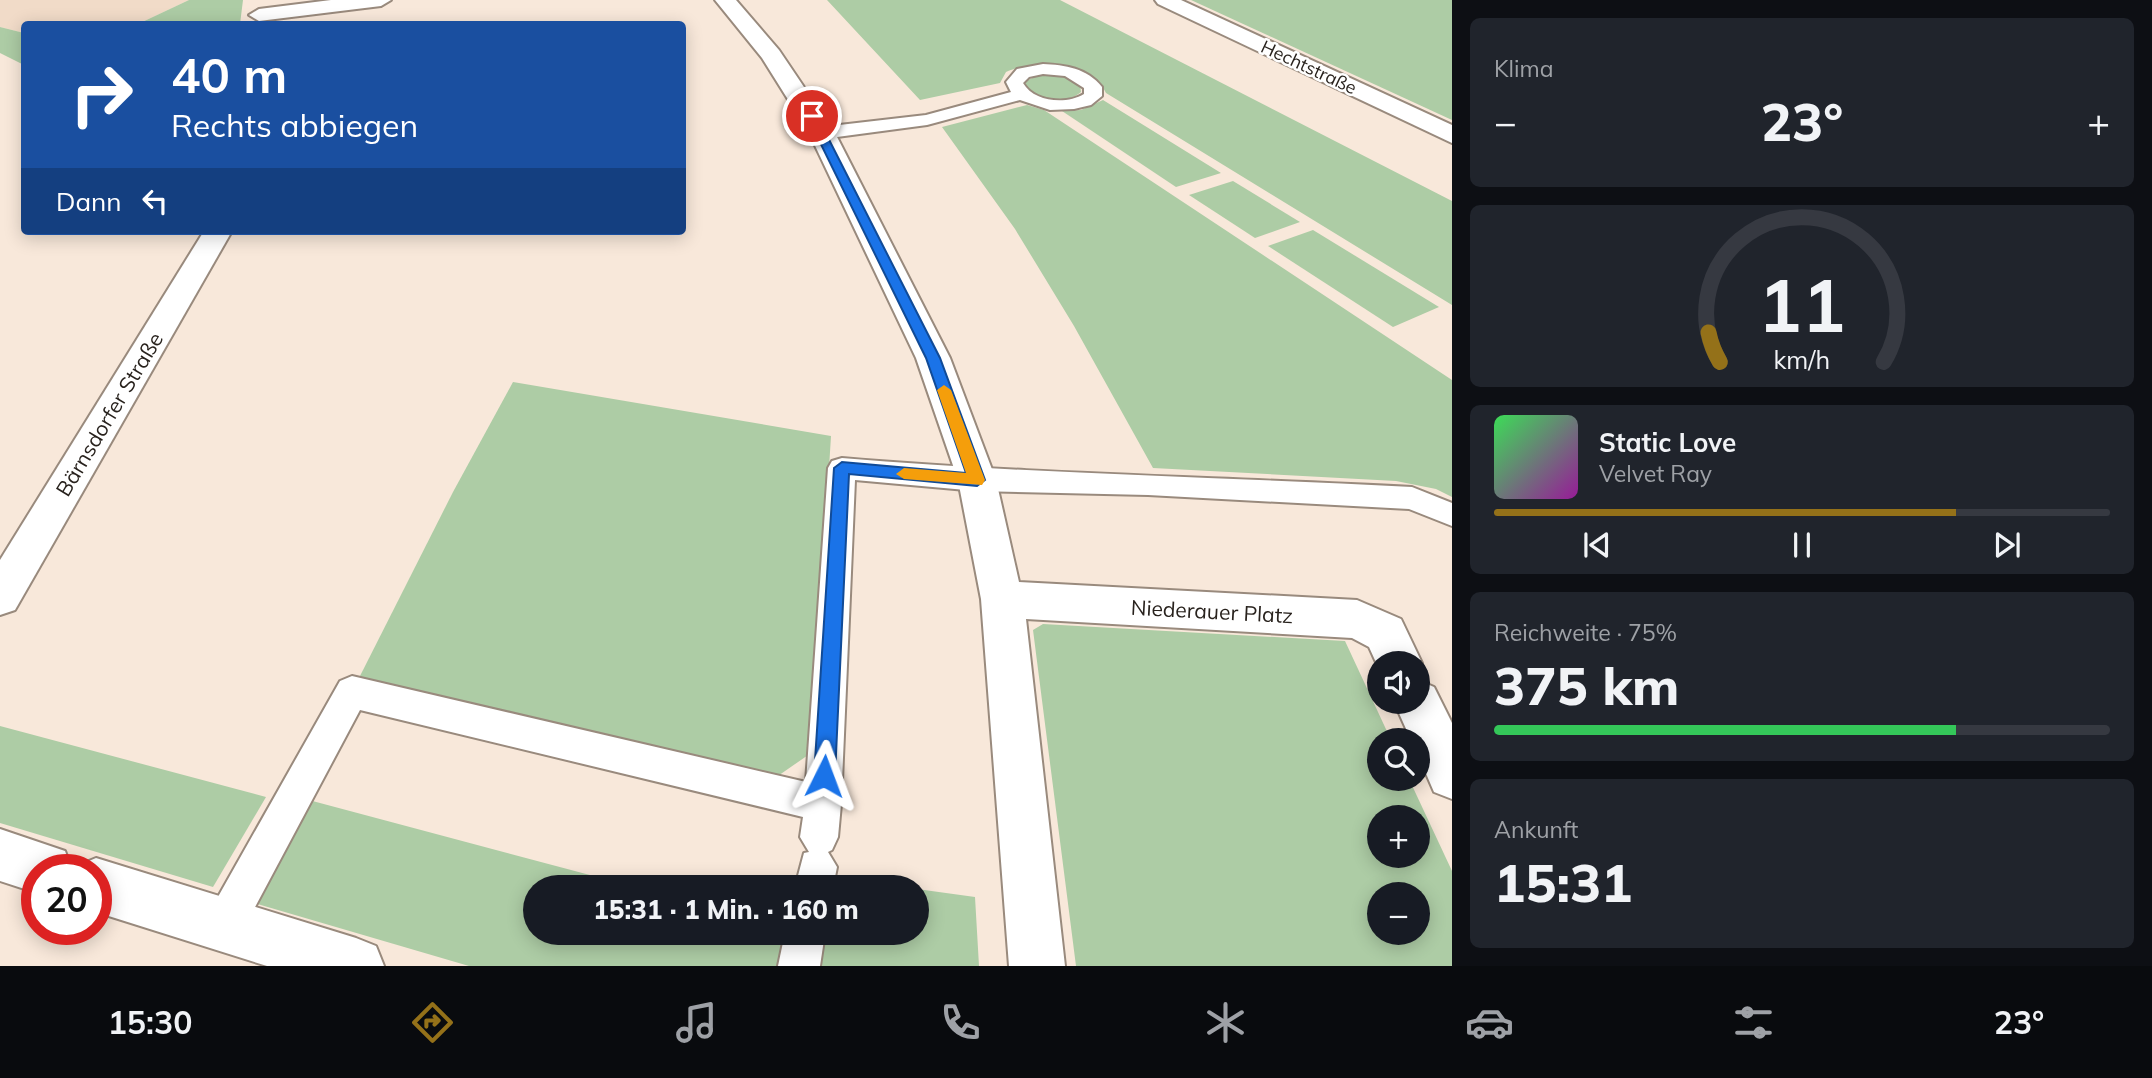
<!DOCTYPE html>
<html lang="de">
<head>
<meta charset="utf-8">
<style>
	:root { --surface:#171b24; --page:#20242c; --text:#f1f3f6; --muted:#9ea1a6; --line:#363941; --accent:#947119 }
	body { margin:0; font-family:Mulish,sans-serif; background:var(--page); color:var(--text); height:100vh; display:flex; flex-direction:column; font-size:26px; white-space:nowrap }
	* { box-sizing:border-box; margin:0 }
	p { font-size:23px; color:var(--muted) }
	.icon { flex:none; width:38px; height:38px; fill:none; stroke:currentColor; stroke-width:2; stroke-linecap:round; stroke-linejoin:round }
	.map { position:relative; flex:1; overflow:hidden }
	.side { display:flex; flex-direction:column; gap:18px; padding:18px; background:#0d0f14; width:700px }
	.side>* { flex:none }
	.banner { position:absolute; left:21px; top:21px; width:665px; height:214px; border-radius:7px; box-shadow:0 4px 18px #0003; background:#1a4fa0; color:#fff; overflow:hidden }
	.tools { position:absolute; left:1367px; top:651px; display:grid; gap:14px }
	.tools a { display:grid; place-items:center; width:63px; height:63px; border-radius:50%; background:var(--surface); box-shadow:0 4px 18px #0003; font-size:35px }
	.speed { position:absolute; left:21px; top:854px; display:flex; gap:14px; font-size:35px; font-weight:700; text-align:center }
	.speed>* { display:grid; place-content:center; width:91px; height:91px; border-radius:50%; background:var(--surface); box-shadow:0 4px 18px #0003; line-height:1 }
	.speed .limit { border:10px solid #d22; background:#fff; color:#111 }
	.pin { position:absolute; display:grid; place-items:center; width:60px; height:60px; color:#fff; margin:-30px; border:4px solid #fff; border-radius:50%; box-shadow:0 2px 7px #0007 }
	.me { position:absolute; width:77px; margin:-38px; rotate:3deg; stroke-linejoin:round; filter:drop-shadow(0 0 5px #0008) }
	.turn { display:flex; align-items:center; gap:24px; height:147px; padding:0 35px; font-size:32px }
	.turn .icon { width:91px; height:91px; stroke-width:2.5 }
	.turn b { display:block; font-size:49px; line-height:60px }
	.then { display:flex; align-items:center; height:66px; padding:0 35px; background:#0003; gap:14px; font-size:26px }
	.big { font-size:52px; font-weight:800; line-height:1.1 }
	.side .card { flex:1; display:flex; flex-direction:column; justify-content:center; gap:10px; min-width:0; padding:0 24px; border-radius:10px; background:var(--page) }
	.side .dial { align-items:center; gap:0 }
	.dial svg { height:182px; overflow:visible; fill:none; stroke:var(--line); stroke-width:7; stroke-linecap:round; text-anchor:middle }
	.dial text { fill:var(--text); stroke:none }
	.song { display:flex; align-items:center; gap:21px }
	.cover { width:84px; height:84px; border-radius:10px; background:linear-gradient(135deg,hsl(130 70% 55%),hsl(300 70% 35%)) }
	.played { height:7px; border-radius:4px; background:linear-gradient(90deg,var(--accent) 75%,var(--line) 75%) }
	.keys { display:flex; justify-content:space-around; direction:ltr }
	.heat { display:flex; justify-content:space-between; align-items:center; font-size:38px; direction:ltr }
	.charge { height:10px; border-radius:5px; background:linear-gradient(90deg,#34c759 75%,var(--line) 0) }
	.trip { position:absolute; left:523px; top:875px; width:406px; height:70px; border-radius:35px; background:var(--surface); box-shadow:0 4px 18px #0003; font-weight:800; line-height:70px; text-align:center }
	.tabs { display:flex; height:112px; justify-content:space-around; align-items:center; background:#090b0e; color:var(--muted) }
	.tabs .icon { width:49px; height:49px }
	.tabs .selected { color:var(--accent) }
	.tabs b { font-size:32px; color:var(--text) }
	main { display:flex; flex:1; min-height:0 }
	.map>svg:first-child { display:block }
	.built { fill:#f1dbc8 }
	.green { fill:#adcca5; fill-rule:evenodd }
	.lines { fill:none; stroke-linecap:round; stroke-linejoin:round }
	.lane-casing { stroke:#998a7d; stroke-width:4 }
	.street-casing { stroke:#998a7d; stroke-width:4 }
	.secondary-casing { stroke:#998a7d; stroke-width:4 }
	.lane { fill:#fff; fill-rule:evenodd }
	.street { fill:#fff; fill-rule:evenodd }
	.secondary { fill:#fff; fill-rule:evenodd }
	.route { fill:#1a73e8; stroke:#114b97; stroke-width:2 }
	.slow { fill:#f59e0b }
	.labels { text-anchor:middle; dominant-baseline:central; stroke-width:5; stroke-linejoin:round; paint-order:stroke }
	.far-street-label { font-size:18px; fill:#28221d; stroke:#fff }
	.street-label { font-size:21px; fill:#28221d; stroke:#fff }
</style>
</head>
<body>
<main>
<div class="map">
<svg width="1452" height="966" viewBox="0 0 1452 966">
	<rect width="100%" height="100%" fill="#f8e8da"/>
	<polygon class="built" points="0,0 189,0 138,24 24,24 24,33 0,27"/>
	<g class="green">
		<polygon points="189,0 243,0 240,24 138,24"/>
		<path d="M827,0H1060L1452,201V305L1106,93C1091,59 1034,59 1006,72L1000,83L920,100Z"/>
		<polygon points="1191,0 1452,0 1452,120"/>
		<polygon points="0,27 24,33 24,65 0,53"/>
		<path d="M1043,73L1060,75L1080,84L1081,92C1067,105 1036,100 1025,85L1026,81Z"/>
		<polygon points="1103,100 1221,173 1176,187 1062,111 1081,110"/>
		<polygon points="1027,105 1044,110 1452,380 1452,497 1436,489 1396,481 1153,468 1074,326 1015,229 942,127"/>
		<polygon points="1233,181 1300,222 1255,238 1189,195"/>
		<polygon points="1313,230 1439,307 1393,327 1268,246"/>
		<polygon points="513,382 831,436 811,753 775,778 359,678 453,492"/>
		<path d="M1043,624L1345,641L1391,740H1379V779H1409L1452,871V966H1076L1033,630ZM1379,817H1418V856H1379ZM1379,894H1418V933H1379Z"/>
		<polygon points="0,726 266,797 213,887 0,823"/>
		<polygon points="305,799 635,887 536,887 536,933 785,933 779,966 469,966 251,902"/>
		<polygon points="917,889 975,897 979,966 817,966 822,933 917,933"/>
	</g>
	<g class="lines">
		<defs>
			<g id="lane">
				<path d="M1043,64C1065,65 1087,68 1102,87V96L1091,105L1074,109L1050,110L1020,100L927,125L822,139L813,133L822,127L926,115L1011,92L1006,82L1017,69ZM1043,74L1065,76L1084,88V94C1066,105 1034,102 1023,83L1029,77Z"/>
				<path d="M842,458C1031,474 1222,477 1412,487L1452,503V526L1409,509L1148,495L977,491L855,480L841,804L838,837L832,850L828,852L837,867L833,887H795L804,853L809,852L800,837L803,817L360,710L238,939L224,945L210,939L204,925L210,911L340,681L352,676L806,782L828,468L832,461Z"/>
				<polygon points="785,933 825,933 820,966 778,966"/>
			</g>
			<g id="street">
				<polygon points="331,0 391,0 381,6 259,21 249,15 259,9"/>
				<polygon points="715,0 736,0 779,50 835,133 950,358 996,480 1019,582 1357,600 1401,619 1422,663 1418,672 1418,663 1379,663 1379,669 1369,647 1352,638 1026,619 1065,966 1009,966 981,599 958,480 916,358 809,133 762,58"/>
				<polygon points="204,231 232,231 15,610 0,615 0,560"/>
				<polygon points="1418,680 1434,687 1452,723 1452,799 1434,792 1418,755 1418,740 1411,740 1394,702 1418,702"/>
				<polygon points="0,829 65,851 72,870 37,870 37,893 0,881"/>
				<polygon points="96,858 356,938 376,946 384,966 267,966 96,912 96,870 75,870 77,866"/>
			</g>
			<polygon id="secondary" points="1155,0 1181,0 1452,125 1452,143 1158,4"/>
		</defs>
		<use href="#lane" class="lane-casing"/>
		<use href="#street" class="street-casing"/>
		<use href="#secondary" class="secondary-casing"/>
		<use href="#lane" class="lane"/>
		<use href="#street" class="street"/>
		<use href="#secondary" class="secondary"/>
	</g>
	<polygon class="route" points="812,113 817,116 940,358 985,480 977,486 849,474 835,776 832,783 824,786 817,783 814,776 834,468 842,462 966,473 926,358 807,116"/>
	<polygon class="slow" points="944,385 951,390 985,480 982,485 904,479 896,474 904,468 966,473 937,390"/>
	<g class="labels">
		<g class="far-street-label">
			<text transform="translate(1309 67) rotate(25)">Hechtstraße</text>
		</g>
		<g class="street-label">
			<text transform="translate(109 414) rotate(-59)">Bärnsdorfer Straße</text>
			<text transform="translate(1212 611) rotate(3)">Niederauer Platz</text>
		</g>
	</g>
</svg>
<div class="tools">
<a><svg class="icon" aria-label="sound" viewBox="0 0 24 24"><path d="M4 9h4l5-4v14l-5-4H4zM17 9q2 3 0 6"/></svg></a>
<a><svg class="icon" aria-label="search" viewBox="0 0 24 24"><circle cx="10" cy="10" r="6"/><path d="M15 15l6 6"/></svg></a>
<a>+</a>
<a>−</a>
</div>
<div class="speed"><div class="limit">20</div></div>
<div class="pin" style="left:812px;top:116px;background:#d93025"><svg class="icon" aria-label="arrive" viewBox="0 0 24 24"><path d="M6 21V4h12l-3 4 3 4H6"/></svg></div>
<svg class="me" style="left:824px;top:776px" viewBox="-20 -20 40 40"><path d="M0-17L14 15 0 8-14 15z" fill="#1a73e8" stroke="#fff" stroke-width="4"/></svg>
<div class="trip">15:31 · 1 Min. · 160 m</div>
<div class="banner">
<div class="turn"><svg class="icon" aria-label="right" viewBox="0 0 24 24"><path d="M7 20v-9h11M14 6l5 5-5 5"/></svg><div><b>40 m</b>Rechts abbiegen</div></div>
<div class="then">Dann<svg class="icon" aria-label="left" viewBox="0 0 24 24"><path d="M17 20v-9H6M10 6l-5 5 5 5"/></svg></div>
</div>
</div>
<section class="side">
<div class="card"><p>Klima</p>
<div class="heat"><a>−</a><b class="big">23°</b><a>+</a></div>
</div>
<div class="card dial"><svg viewBox="0 0 100 80">
<path d="M14 69A42 42 0 1 1 86 69"/>
<path d="M14 69A42 42 0 0 1 9 56" stroke="#947119"/>
<text x="50" y="56" font-size="32" font-weight="700">11</text>
<text x="50" y="72" font-size="11">km/h</text>
</svg></div>
<div class="card">
<div class="song"><i class="cover"></i><div><b>Static Love</b><p>Velvet Ray</p></div></div>
<div class="played"></div>
<div class="keys"><svg class="icon" aria-label="previous" viewBox="0 0 24 24"><path d="M18 5L8 12l10 7zM5 5v14"/></svg><svg class="icon" aria-label="pause" viewBox="0 0 24 24"><path d="M8 5v14M16 5v14"/></svg><svg class="icon" aria-label="next" viewBox="0 0 24 24"><path d="M6 5l10 7-10 7zM19 5v14"/></svg></div>
</div>
<div class="card"><p>Reichweite · 75%</p><b class="big">375 km</b><div class="charge"></div></div>
<div class="card"><p>Ankunft</p><b class="big">15:31</b></div>
</section>
</main>
<nav class="tabs">
<b>15:30</b>
<svg class="icon selected" aria-label="directions" viewBox="0 0 24 24"><path d="M12 3l9 9-9 9-9-9zM9 14v-3h6M13 9l2 2-2 2"/></svg>
<svg class="icon" aria-label="music" viewBox="0 0 24 24"><path d="M9 18V5l10-2v13"/><circle cx="6" cy="18" r="3"/><circle cx="16" cy="16" r="3"/></svg>
<svg class="icon" aria-label="phone" viewBox="0 0 24 24"><path d="M5 4h4l2 5-3 2q2 4 5 5l2-3 5 2v4C11 20 4 13 5 4z"/></svg>
<svg class="icon" aria-label="climate" viewBox="0 0 24 24"><path d="M12 3v18M4 7l16 10M4 17L20 7"/></svg>
<svg class="icon" aria-label="car" viewBox="0 0 24 24"><path d="M5 17H2v-5l4-1 3-4h7l3 4 3 1v5h-3M9 17h6M6 11h13"/><circle cx="7" cy="17" r="2"/><circle cx="17" cy="17" r="2"/></svg>
<svg class="icon" aria-label="filters" viewBox="0 0 24 24"><path d="M4 7h16M4 17h16"/><circle cx="9" cy="7" r="2"/><circle cx="15" cy="17" r="2"/></svg>
<b>23°</b>
</nav>
</body>
</html>
